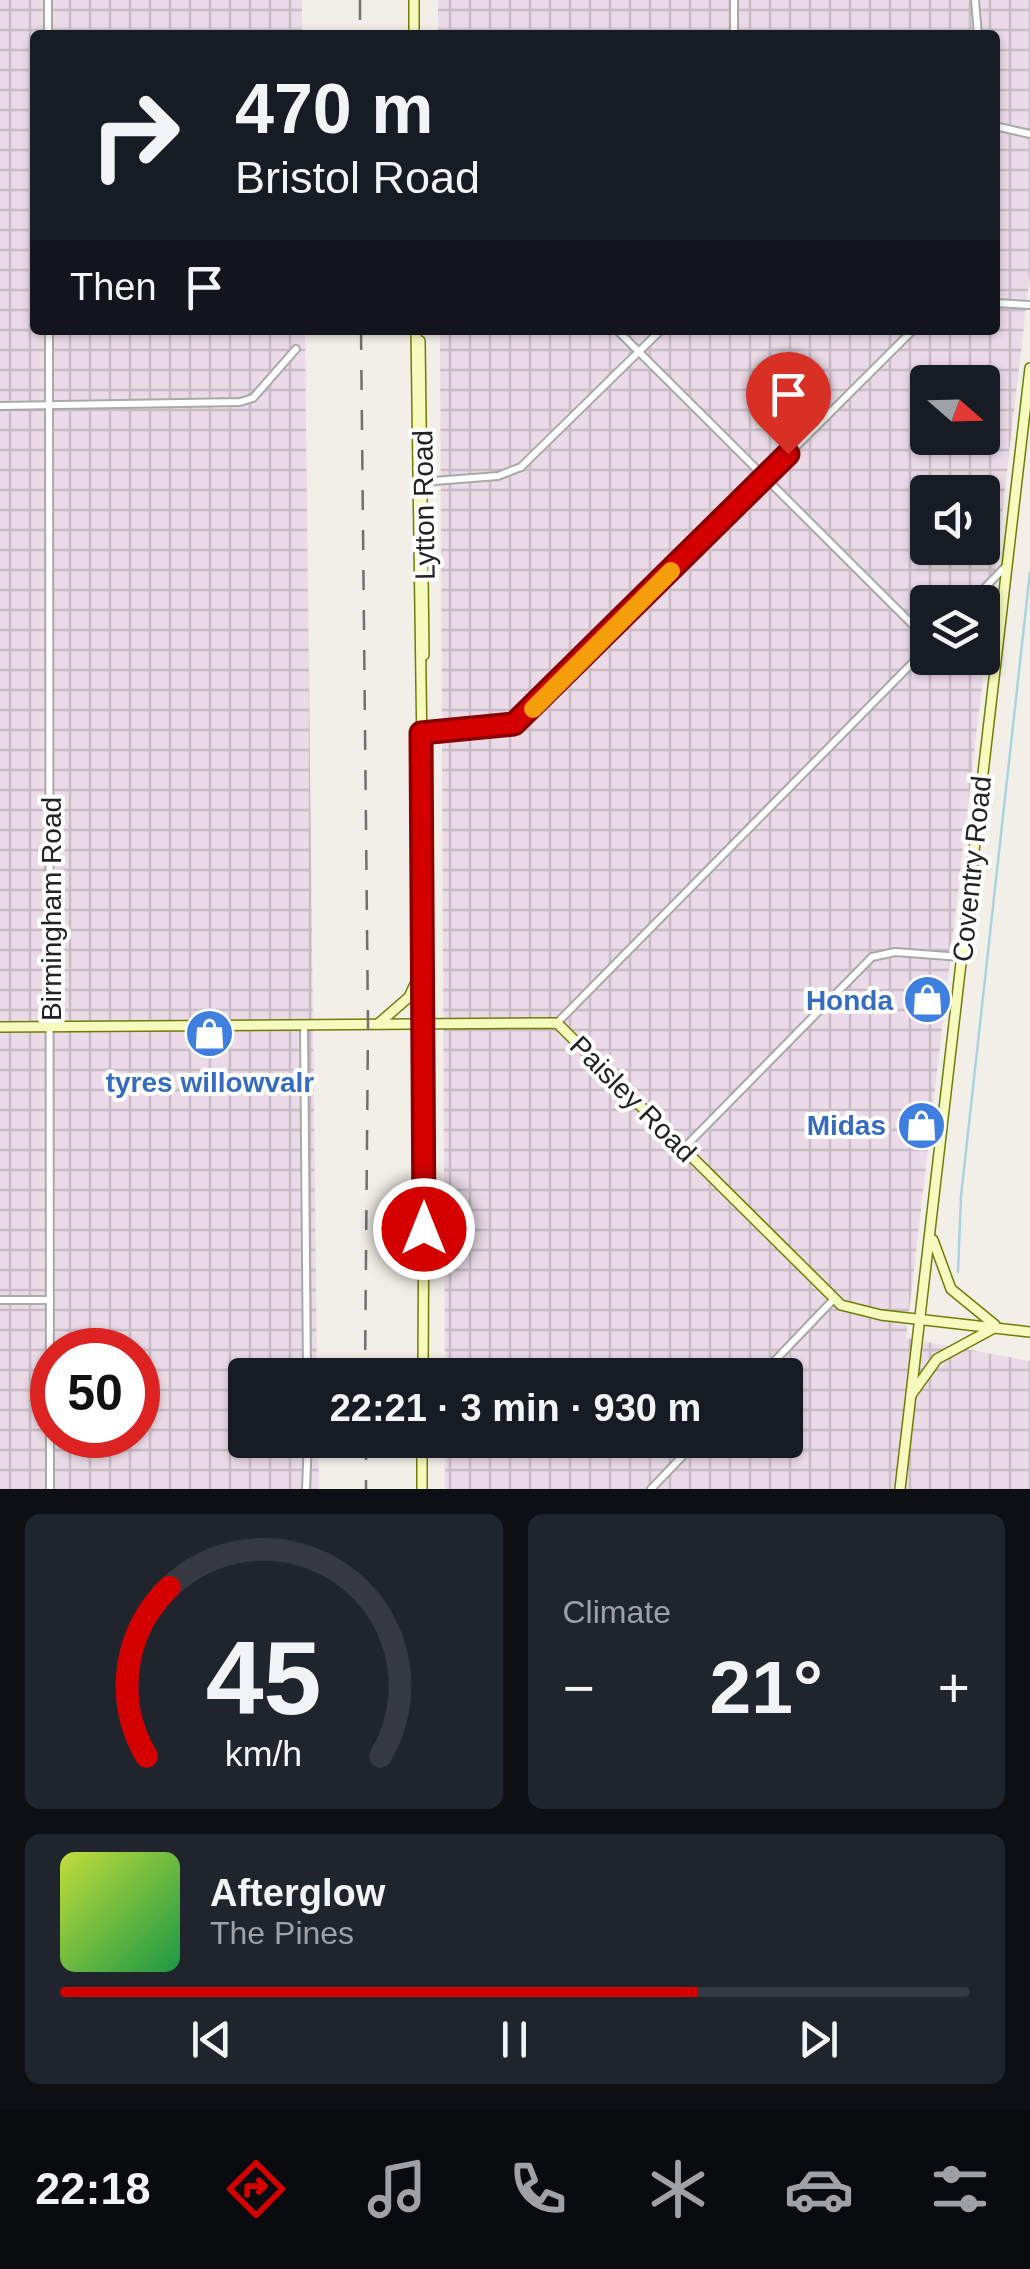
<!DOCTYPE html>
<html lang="en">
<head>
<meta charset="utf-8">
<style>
	:root { --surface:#171b24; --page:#20242c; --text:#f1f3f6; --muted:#9ea1a6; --line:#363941; --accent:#d40000 }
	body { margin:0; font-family:Arial,sans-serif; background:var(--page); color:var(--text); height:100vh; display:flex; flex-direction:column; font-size:38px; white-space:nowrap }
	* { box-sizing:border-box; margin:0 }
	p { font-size:32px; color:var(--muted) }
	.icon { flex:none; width:55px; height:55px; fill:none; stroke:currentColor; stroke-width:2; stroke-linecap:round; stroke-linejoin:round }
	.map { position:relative; height:1489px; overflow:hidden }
	.details { display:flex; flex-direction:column; gap:25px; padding:25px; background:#0d0f14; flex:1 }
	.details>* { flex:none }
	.banner { position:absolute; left:30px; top:30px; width:970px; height:305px; border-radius:10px; box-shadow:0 2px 8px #0004; background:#171b24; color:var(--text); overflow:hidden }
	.needle { width:65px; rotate:110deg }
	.fabs { position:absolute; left:910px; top:365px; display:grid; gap:20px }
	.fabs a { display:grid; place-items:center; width:90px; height:90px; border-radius:10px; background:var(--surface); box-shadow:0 2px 8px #0004; font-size:50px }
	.speed { position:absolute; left:30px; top:1328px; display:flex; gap:20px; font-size:50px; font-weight:700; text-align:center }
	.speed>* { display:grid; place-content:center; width:130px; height:130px; border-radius:50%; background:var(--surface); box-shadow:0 2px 8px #0004; line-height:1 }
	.speed .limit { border:15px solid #d22; background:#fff; color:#111 }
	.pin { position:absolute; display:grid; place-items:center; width:85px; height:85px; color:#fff; margin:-102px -42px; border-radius:50% 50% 50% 0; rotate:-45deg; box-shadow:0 0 10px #0007 }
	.pin .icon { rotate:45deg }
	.me { position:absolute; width:110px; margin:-55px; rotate:0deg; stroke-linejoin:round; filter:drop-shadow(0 0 8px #0008) }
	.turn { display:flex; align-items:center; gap:35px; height:210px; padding:0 40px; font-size:45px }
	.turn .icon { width:130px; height:130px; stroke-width:2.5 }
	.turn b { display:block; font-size:70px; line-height:85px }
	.then { display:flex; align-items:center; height:95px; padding:0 40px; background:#0003; gap:20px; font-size:38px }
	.big { font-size:75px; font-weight:700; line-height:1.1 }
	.details .widget { flex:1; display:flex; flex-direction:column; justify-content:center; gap:15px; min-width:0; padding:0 35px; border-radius:15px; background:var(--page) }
	.details .dial { align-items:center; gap:0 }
	.dial svg { height:260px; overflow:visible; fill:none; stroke:var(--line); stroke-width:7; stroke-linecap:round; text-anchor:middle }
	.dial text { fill:var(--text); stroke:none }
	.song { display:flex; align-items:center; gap:30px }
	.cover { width:120px; height:120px; border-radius:15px; background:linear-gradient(135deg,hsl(70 70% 55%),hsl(140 70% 35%)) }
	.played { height:10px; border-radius:5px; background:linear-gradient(90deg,var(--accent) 70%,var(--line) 70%) }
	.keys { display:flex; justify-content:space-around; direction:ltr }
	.heat { display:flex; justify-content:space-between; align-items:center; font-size:55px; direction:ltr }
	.details .tiles { flex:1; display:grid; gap:25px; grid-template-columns:1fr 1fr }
	.widget:last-child { grid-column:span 2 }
	.trip { position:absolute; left:228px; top:1358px; width:575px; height:100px; border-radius:10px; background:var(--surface); box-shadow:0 2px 8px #0004; font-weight:700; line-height:100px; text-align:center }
	.dock { display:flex; height:160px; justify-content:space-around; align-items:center; background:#090b0e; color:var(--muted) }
	.dock .icon { width:70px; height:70px }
	.dock .selected { color:var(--accent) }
	.dock b { font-size:45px; color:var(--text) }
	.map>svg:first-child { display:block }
	.industrial { fill:url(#industrial-grid); fill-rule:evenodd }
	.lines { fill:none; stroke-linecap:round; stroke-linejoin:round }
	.stream { stroke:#aad3df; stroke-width:2.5 }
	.street-casing { stroke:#a9a9a9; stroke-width:10 }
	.secondary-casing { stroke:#707d05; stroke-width:12 }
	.street { stroke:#fff; stroke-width:6 }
	.secondary { stroke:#f7fabf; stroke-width:9 }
	.rail { stroke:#707070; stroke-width:2.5; stroke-dasharray:20 20; stroke-linecap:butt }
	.route-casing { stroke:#8a0000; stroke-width:25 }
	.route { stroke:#d40000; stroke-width:18 }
	.slow { stroke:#f59e0b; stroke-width:18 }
	.labels { text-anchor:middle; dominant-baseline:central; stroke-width:8; stroke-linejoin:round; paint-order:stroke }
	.street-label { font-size:28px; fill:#222; stroke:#fff }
	.shop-label { font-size:28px; font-weight:bold; fill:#366cbe; stroke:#fff; text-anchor:end }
</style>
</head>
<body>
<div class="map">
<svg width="1030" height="1489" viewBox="0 0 1030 1489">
	<defs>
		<pattern id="industrial-grid" width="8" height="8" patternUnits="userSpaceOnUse" patternTransform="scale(2.5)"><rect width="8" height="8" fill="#ebdbe8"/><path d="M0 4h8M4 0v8" fill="none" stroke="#c9bcc7"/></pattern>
	</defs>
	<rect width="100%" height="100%" fill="#f2efe9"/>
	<g class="industrial">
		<path d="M0,0H302V35H35V330H305L317,1375H245V1440H318L319,1489H0ZM52,1350H138V1435H52Z"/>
		<path d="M438,0H1030V274L906,1338L1030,1361V1489H445V1440H785V1375H445L440,330H995V35H438ZM928,382H982V438H928ZM928,492H982V548H928ZM928,602H982V658H928Z"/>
	</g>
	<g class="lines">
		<polyline class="stream" points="958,1272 961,1196 1030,572"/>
		<defs>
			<g id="street">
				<polyline points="48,0 48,35"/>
				<polyline points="734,0 734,35"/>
				<polyline points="975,0 978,35"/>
				<polyline points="995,126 1030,134"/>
				<polyline points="995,303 1030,305"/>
				<polyline points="49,330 50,1489"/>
				<polyline points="617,330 928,640"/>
				<polyline points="0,406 240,402 253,398 296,349"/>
				<polyline points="421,482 498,476 521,467 661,330"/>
				<polyline points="971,602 1005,567"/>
				<polyline points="964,658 994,660"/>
				<path d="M422,733C462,730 501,735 533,709L913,330"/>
				<polyline points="557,1023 928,647"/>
				<polyline points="304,1026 307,1375"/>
				<polyline points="683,1149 872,957 895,952 961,957"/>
				<polyline points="0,1300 50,1300"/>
				<polyline points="761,1375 833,1300"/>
				<polyline points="306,1489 308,1440"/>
				<polyline points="651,1489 698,1440"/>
			</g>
			<g id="secondary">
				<polyline points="414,0 414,35"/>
				<polyline points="416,330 425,961 423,1375"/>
				<polyline points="420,341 424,655"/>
				<polyline points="378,1024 409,997 423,967"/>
				<polyline points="0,1027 557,1023 841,1305 881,1315 1030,1332"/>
				<polyline points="933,1240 951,1289 995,1325"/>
				<polyline points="911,1395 937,1359 994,1328"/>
				<polyline points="422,1489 422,1440"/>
				<polyline points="900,1489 1030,368"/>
			</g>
		</defs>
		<use href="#street" class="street-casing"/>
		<use href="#secondary" class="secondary-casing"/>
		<use href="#street" class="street"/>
		<use href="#secondary" class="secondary"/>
		<g class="rail">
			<polyline points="360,0 360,35"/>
			<polyline points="361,330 368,1025 365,1375"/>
			<polyline points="366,1440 366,1489"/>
		</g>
	</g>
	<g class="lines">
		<defs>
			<polyline id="route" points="424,1229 421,733 514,724 788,454"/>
		</defs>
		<use href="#route" class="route-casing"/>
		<use href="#route" class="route"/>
		<polyline class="slow" points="533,709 671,571"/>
	</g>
	<defs>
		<symbol id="shop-disc" viewBox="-11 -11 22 22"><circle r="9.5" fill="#3f7fe0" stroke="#fff"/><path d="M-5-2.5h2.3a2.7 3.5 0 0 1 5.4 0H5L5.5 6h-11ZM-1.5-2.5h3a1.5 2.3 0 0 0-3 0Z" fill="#fff"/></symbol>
	</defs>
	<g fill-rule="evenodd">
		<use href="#shop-disc" x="900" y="972" width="55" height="55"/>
		<use href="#shop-disc" x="182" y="1006" width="55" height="55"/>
		<use href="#shop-disc" x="894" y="1098" width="55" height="55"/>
	</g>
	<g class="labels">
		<g class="street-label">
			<text transform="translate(424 505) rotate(-91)">Lytton Road</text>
			<text transform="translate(972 869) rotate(-84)">Coventry Road</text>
			<text transform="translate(51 909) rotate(-90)">Birmingham Road</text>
			<text transform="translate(633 1099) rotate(45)">Paisley Road</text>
		</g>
		<g class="shop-label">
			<text x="893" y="1000">Honda</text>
			<text x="210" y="1082" text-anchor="middle">tyres willowvalr</text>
			<text x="886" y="1125">Midas</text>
		</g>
	</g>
</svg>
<div class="fabs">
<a><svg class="needle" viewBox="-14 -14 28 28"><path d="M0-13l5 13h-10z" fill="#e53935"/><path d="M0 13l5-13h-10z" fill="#9ea1a6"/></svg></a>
<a><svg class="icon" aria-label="sound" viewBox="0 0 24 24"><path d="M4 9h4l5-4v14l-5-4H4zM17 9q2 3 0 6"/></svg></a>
<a><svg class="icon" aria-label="layers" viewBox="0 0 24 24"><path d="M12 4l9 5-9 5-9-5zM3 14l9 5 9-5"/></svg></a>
</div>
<div class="speed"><div class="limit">50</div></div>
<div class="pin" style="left:788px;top:454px;background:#d93025"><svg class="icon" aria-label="arrive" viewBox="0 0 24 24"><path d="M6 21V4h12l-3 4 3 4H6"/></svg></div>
<svg class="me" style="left:424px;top:1229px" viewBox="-20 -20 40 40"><circle r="17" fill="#d40000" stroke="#fff" stroke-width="3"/><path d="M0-11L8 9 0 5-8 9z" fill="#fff"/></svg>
<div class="trip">22:21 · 3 min · 930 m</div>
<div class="banner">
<div class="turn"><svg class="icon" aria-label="right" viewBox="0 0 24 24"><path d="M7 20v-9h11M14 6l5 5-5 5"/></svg><div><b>470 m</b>Bristol Road</div></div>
<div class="then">Then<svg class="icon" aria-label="arrive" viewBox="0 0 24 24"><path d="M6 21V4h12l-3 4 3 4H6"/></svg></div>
</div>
</div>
<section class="details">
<div class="tiles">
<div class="widget dial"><svg viewBox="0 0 100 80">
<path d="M14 69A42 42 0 1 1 86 69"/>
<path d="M14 69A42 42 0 0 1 21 17" stroke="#d40000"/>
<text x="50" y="56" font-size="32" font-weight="700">45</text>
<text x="50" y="72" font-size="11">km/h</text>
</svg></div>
<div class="widget"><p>Climate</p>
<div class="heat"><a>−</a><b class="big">21°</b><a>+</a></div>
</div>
<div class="widget">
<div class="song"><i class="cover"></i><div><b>Afterglow</b><p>The Pines</p></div></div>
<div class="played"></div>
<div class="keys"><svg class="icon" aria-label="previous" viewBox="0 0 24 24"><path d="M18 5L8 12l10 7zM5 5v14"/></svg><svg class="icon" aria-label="pause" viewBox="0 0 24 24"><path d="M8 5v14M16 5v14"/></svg><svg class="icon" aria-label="next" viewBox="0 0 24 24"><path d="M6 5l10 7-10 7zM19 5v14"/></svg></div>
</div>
</div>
</section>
<nav class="dock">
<b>22:18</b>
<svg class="icon selected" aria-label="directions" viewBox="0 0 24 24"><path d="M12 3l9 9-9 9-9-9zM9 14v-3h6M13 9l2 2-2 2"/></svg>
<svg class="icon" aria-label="music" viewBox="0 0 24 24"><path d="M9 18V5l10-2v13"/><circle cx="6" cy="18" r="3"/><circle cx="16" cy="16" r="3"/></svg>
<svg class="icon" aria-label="phone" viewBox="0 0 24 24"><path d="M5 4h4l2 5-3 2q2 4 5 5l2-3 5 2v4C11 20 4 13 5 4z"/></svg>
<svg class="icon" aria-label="climate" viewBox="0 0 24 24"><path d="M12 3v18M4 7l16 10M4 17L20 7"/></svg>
<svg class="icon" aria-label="car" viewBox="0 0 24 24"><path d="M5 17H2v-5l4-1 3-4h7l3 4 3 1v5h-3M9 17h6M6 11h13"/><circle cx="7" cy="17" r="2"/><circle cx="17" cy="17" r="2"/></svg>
<svg class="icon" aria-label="filters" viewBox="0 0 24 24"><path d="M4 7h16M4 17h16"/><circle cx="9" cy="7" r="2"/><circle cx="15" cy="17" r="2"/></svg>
</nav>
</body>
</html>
